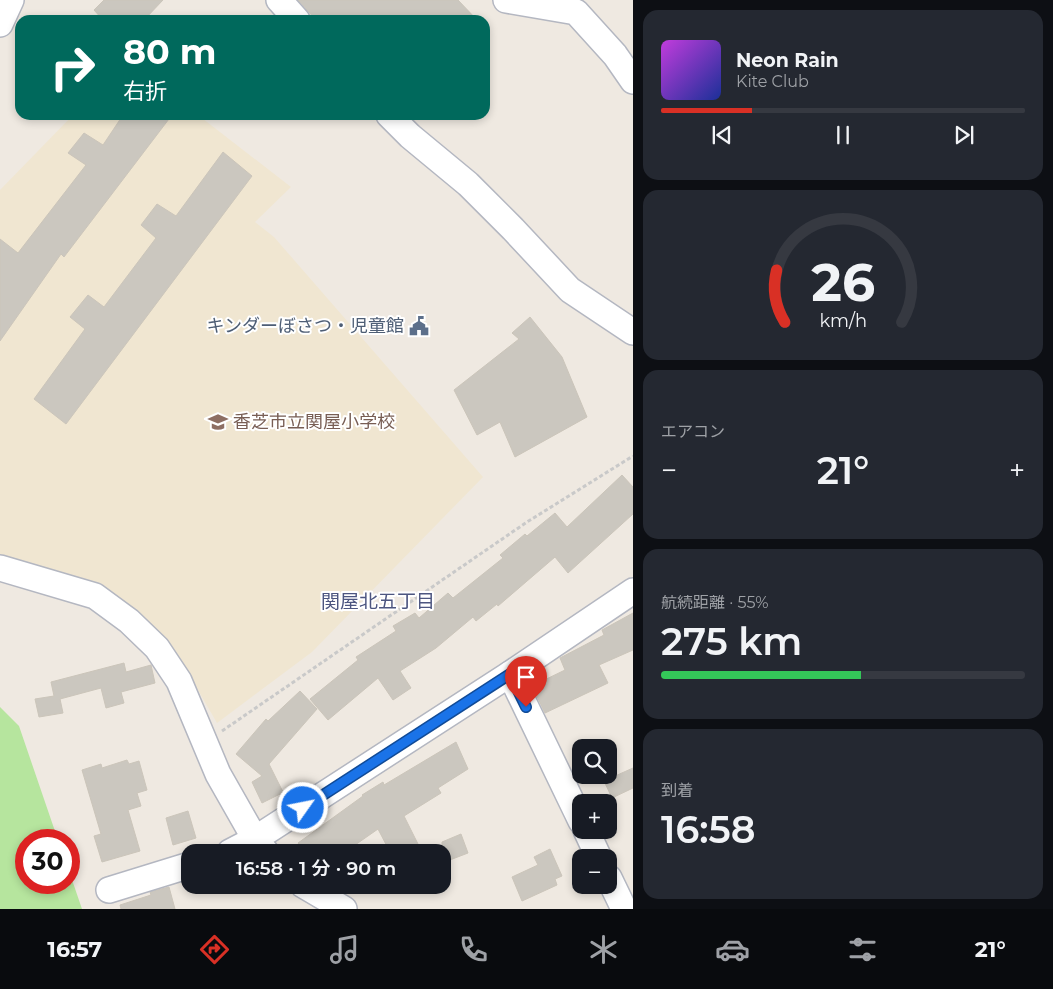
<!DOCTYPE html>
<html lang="ja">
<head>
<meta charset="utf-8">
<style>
	:root { --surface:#171b24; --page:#242831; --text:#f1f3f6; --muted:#9ea1a6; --line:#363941; --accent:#d93025 }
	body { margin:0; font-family:Montserrat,"Noto Sans JP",sans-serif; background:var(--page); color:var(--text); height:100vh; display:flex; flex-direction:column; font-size:19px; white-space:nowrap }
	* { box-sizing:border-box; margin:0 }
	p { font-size:16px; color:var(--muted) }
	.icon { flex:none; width:28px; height:28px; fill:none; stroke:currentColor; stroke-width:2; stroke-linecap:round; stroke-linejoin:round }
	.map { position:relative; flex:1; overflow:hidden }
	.panel { display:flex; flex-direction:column; gap:10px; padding:10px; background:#0d0f14; width:420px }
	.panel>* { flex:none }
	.top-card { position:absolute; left:15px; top:15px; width:475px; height:105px; border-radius:15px; box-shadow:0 2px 8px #0003; background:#00695c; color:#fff; overflow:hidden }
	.buttons { position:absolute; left:572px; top:739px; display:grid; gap:10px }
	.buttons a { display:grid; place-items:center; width:45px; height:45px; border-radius:10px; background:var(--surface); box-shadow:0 2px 8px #0003; font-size:25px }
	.speed { position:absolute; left:15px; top:829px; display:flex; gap:10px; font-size:25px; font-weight:700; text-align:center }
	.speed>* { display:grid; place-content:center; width:65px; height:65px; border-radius:50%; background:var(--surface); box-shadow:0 2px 8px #0003; line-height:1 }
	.speed .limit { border:8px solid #d22; background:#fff; color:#111 }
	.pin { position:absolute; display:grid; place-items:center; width:42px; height:42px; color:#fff; margin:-51px -21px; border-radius:50% 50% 50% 0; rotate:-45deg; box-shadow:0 0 5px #0007 }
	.pin .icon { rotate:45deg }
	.me { position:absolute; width:55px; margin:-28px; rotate:57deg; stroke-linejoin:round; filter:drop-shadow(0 0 4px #0008) }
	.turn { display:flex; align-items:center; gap:18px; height:105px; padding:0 25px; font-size:22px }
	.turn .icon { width:65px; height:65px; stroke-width:2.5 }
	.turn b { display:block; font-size:35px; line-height:42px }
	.big { font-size:38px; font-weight:600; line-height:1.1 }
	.panel .card { flex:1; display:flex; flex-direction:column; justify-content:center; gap:8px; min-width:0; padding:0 18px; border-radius:15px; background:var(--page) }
	.panel .dial { align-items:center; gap:0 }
	.dial svg { height:130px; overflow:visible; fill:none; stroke:var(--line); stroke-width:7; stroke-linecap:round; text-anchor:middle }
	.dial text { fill:var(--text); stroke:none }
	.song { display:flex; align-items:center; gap:15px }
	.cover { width:60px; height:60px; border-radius:8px; background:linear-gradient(135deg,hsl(290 70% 55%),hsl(230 70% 35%)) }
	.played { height:5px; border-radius:2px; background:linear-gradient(90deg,var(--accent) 25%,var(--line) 25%) }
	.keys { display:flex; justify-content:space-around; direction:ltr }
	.heat { display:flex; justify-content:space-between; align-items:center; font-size:28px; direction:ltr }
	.charge { height:8px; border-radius:4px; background:linear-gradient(90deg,#34c759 55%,var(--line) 0) }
	.trip { position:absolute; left:181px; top:844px; width:270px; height:50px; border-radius:15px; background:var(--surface); box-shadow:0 2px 8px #0003; font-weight:600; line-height:50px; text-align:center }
	.tabs { display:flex; height:80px; justify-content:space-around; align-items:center; background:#090b0e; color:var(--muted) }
	.tabs .icon { width:35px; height:35px }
	.tabs .active { color:var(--accent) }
	.tabs b { font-size:22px; color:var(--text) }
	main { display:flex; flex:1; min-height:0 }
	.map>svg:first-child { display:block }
	.education { fill:#f0e6d1 }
	.green { fill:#b6e59e }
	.building { fill:#cbc7bf; stroke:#cbc5ba }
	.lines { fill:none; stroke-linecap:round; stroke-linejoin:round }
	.street-casing { stroke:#b4b7c1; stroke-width:28 }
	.path { stroke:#c9c9c9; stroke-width:3; stroke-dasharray:4 2.5; stroke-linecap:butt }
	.street { stroke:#fff; stroke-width:25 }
	.route-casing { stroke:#114b97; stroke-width:12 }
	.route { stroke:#1a73e8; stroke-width:9 }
	.labels { text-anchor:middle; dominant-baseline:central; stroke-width:4; stroke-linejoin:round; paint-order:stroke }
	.service-label { font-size:18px; fill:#4e5e75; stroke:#fff; text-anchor:end }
	.education-label { font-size:18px; fill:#785e54; stroke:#fff; text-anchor:start }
	.neighbourhood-label { font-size:19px; fill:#4d5680; stroke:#fff }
</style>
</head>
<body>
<main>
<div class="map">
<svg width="633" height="909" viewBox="0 0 633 909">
	<rect width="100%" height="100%" fill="#efe9e1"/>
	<polygon class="education" points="73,115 198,115 291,187 255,222 274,237 483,477 312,652 217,723 176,652 134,609 85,580 0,561 0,190"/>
	<polygon class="green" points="0,707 19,726 58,840 26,840 26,882 69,882 69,871 82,909 0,909"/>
	<g class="building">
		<polygon points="104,0 163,0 144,20 103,20 94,10"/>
		<polygon points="298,0 458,0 477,20 316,20"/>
		<polygon points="123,115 172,115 64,257 61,254 0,341 0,239 18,253 86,165 68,153 84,133 103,145"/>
		<polygon points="223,152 252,176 66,424 34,399 85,329 70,317 88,295 104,307 156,238 141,225 157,204 176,216"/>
		<polygon points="530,317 562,357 587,417 515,457 500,422 477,435 454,390 519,339 512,333"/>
		<polygon points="622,475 633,487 633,514 568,573 555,557 498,606 497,604 476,621 473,617 436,648 400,671 411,688 393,700 378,678 328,720 310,699 358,660 356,657 396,631 393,626 415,613 419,618 448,593 453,598 503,558 500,555 525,534 527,536 555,513 567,527"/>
		<polygon points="633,613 633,650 599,665 608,683 545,713 532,686 565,670 560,658 604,635 602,630"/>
		<polygon points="124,663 126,672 151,665 155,683 121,692 124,703 106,708 101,688 60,699 63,713 39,717 35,699 54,696 51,682"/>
		<polygon points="300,691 317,709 269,764 284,794 282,793 262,803 252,782 262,776 236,754 266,719 268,721"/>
		<polygon points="456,742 468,769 438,788 441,793 404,816 422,852 390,852 378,829 345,852 305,852 298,843 363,796 362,795 383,782 384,785"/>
		<polygon points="127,760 129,764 139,761 147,790 137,793 141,806 128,810 140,851 102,862 94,836 101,834 82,770 101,764 102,768"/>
		<polygon points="633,768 633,788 612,798 604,781"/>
		<polygon points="188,811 196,838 173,845 166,818"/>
		<polygon points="461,834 468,853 442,863 442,842"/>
		<polygon points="550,849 562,876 555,879 557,885 522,901 512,877 538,865 534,857"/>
		<polygon points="169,887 175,909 121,909 120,905 151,895 150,892"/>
	</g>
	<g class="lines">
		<defs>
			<g id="street">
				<polyline points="279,0 297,20"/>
				<polyline points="506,0 576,12 615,55 633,81"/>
				<polyline points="0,24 11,0"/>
				<polyline points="389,115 410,136 468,184 513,229 570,290 633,332"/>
				<polyline points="0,568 95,596 129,621 157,648 179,681 218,774 255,839 230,852"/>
				<polyline points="510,674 581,821"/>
				<polyline points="586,830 599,858"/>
				<polyline points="266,852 255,839 510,674 633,591"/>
				<polyline points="609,878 624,909"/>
				<polyline points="303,885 344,909"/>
				<polyline points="109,890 190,865"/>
			</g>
		</defs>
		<use href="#street" class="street-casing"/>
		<polyline class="path" points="222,731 527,522 633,456"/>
		<use href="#street" class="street"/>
	</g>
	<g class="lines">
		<defs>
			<polyline id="route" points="303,808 510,674 526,707"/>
		</defs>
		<use href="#route" class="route-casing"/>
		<use href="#route" class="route"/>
	</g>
	<defs>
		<symbol id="civic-bare" viewBox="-9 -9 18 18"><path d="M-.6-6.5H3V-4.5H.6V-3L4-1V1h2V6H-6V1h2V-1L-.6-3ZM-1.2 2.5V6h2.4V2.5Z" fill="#5c6f8a" stroke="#fff" stroke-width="2.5" paint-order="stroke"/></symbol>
		<symbol id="school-bare" viewBox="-9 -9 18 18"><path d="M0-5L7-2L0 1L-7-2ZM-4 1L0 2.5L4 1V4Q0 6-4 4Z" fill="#8d6e63" stroke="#fff" stroke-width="2.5" paint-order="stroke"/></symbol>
	</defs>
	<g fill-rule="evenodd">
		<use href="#civic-bare" x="405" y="312" width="28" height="28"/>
		<use href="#school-bare" x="204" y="408" width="28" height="28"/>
	</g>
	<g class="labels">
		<g class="service-label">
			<text x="404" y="326">キンダーぼさつ・児童館</text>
		</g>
		<g class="education-label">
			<text x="233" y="422">香芝市立関屋小学校</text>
		</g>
		<g class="neighbourhood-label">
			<text x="378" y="601">関屋北五丁目</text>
		</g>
	</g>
</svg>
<div class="buttons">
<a><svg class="icon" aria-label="search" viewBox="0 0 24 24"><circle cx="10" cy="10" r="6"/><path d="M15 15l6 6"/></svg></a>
<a>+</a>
<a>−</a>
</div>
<div class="speed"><div class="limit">30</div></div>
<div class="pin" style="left:526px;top:707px;background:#d93025"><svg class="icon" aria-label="arrive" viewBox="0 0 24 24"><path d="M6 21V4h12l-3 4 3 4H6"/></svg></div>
<svg class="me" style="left:303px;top:808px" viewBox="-20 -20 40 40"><circle r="17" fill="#1a73e8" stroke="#fff" stroke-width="3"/><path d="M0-11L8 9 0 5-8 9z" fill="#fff"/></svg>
<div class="trip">16:58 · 1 分 · 90 m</div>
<div class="top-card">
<div class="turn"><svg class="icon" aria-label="right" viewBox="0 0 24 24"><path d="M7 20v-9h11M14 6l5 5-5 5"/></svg><div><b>80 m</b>右折</div></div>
</div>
</div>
<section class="panel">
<div class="card">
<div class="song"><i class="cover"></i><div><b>Neon Rain</b><p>Kite Club</p></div></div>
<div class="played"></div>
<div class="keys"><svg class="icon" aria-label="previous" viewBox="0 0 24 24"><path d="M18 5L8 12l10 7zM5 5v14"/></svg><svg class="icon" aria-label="pause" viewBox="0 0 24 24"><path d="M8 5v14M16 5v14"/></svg><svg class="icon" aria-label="next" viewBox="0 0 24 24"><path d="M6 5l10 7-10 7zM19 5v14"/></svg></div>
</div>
<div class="card dial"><svg viewBox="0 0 100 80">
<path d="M14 69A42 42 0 1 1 86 69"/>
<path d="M14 69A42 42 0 0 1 9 37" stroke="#d93025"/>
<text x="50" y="56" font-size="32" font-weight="700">26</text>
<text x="50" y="72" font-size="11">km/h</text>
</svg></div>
<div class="card"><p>エアコン</p>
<div class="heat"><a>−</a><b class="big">21°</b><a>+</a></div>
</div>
<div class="card"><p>航続距離 · 55%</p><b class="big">275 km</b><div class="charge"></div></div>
<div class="card"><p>到着</p><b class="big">16:58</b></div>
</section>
</main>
<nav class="tabs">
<b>16:57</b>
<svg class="icon active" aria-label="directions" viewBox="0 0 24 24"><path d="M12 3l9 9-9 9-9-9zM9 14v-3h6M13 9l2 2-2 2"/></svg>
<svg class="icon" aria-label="music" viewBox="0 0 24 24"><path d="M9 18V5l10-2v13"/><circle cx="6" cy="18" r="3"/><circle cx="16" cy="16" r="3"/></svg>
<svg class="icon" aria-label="phone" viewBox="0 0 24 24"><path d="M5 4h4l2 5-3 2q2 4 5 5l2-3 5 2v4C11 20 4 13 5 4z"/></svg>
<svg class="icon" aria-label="climate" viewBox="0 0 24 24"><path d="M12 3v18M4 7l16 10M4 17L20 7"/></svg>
<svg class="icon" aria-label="car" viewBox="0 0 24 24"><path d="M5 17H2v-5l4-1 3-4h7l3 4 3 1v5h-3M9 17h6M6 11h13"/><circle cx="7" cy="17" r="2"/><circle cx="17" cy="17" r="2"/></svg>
<svg class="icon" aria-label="filters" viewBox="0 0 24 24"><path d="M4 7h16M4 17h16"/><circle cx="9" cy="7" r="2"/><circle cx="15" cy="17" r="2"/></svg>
<b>21°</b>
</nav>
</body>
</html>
